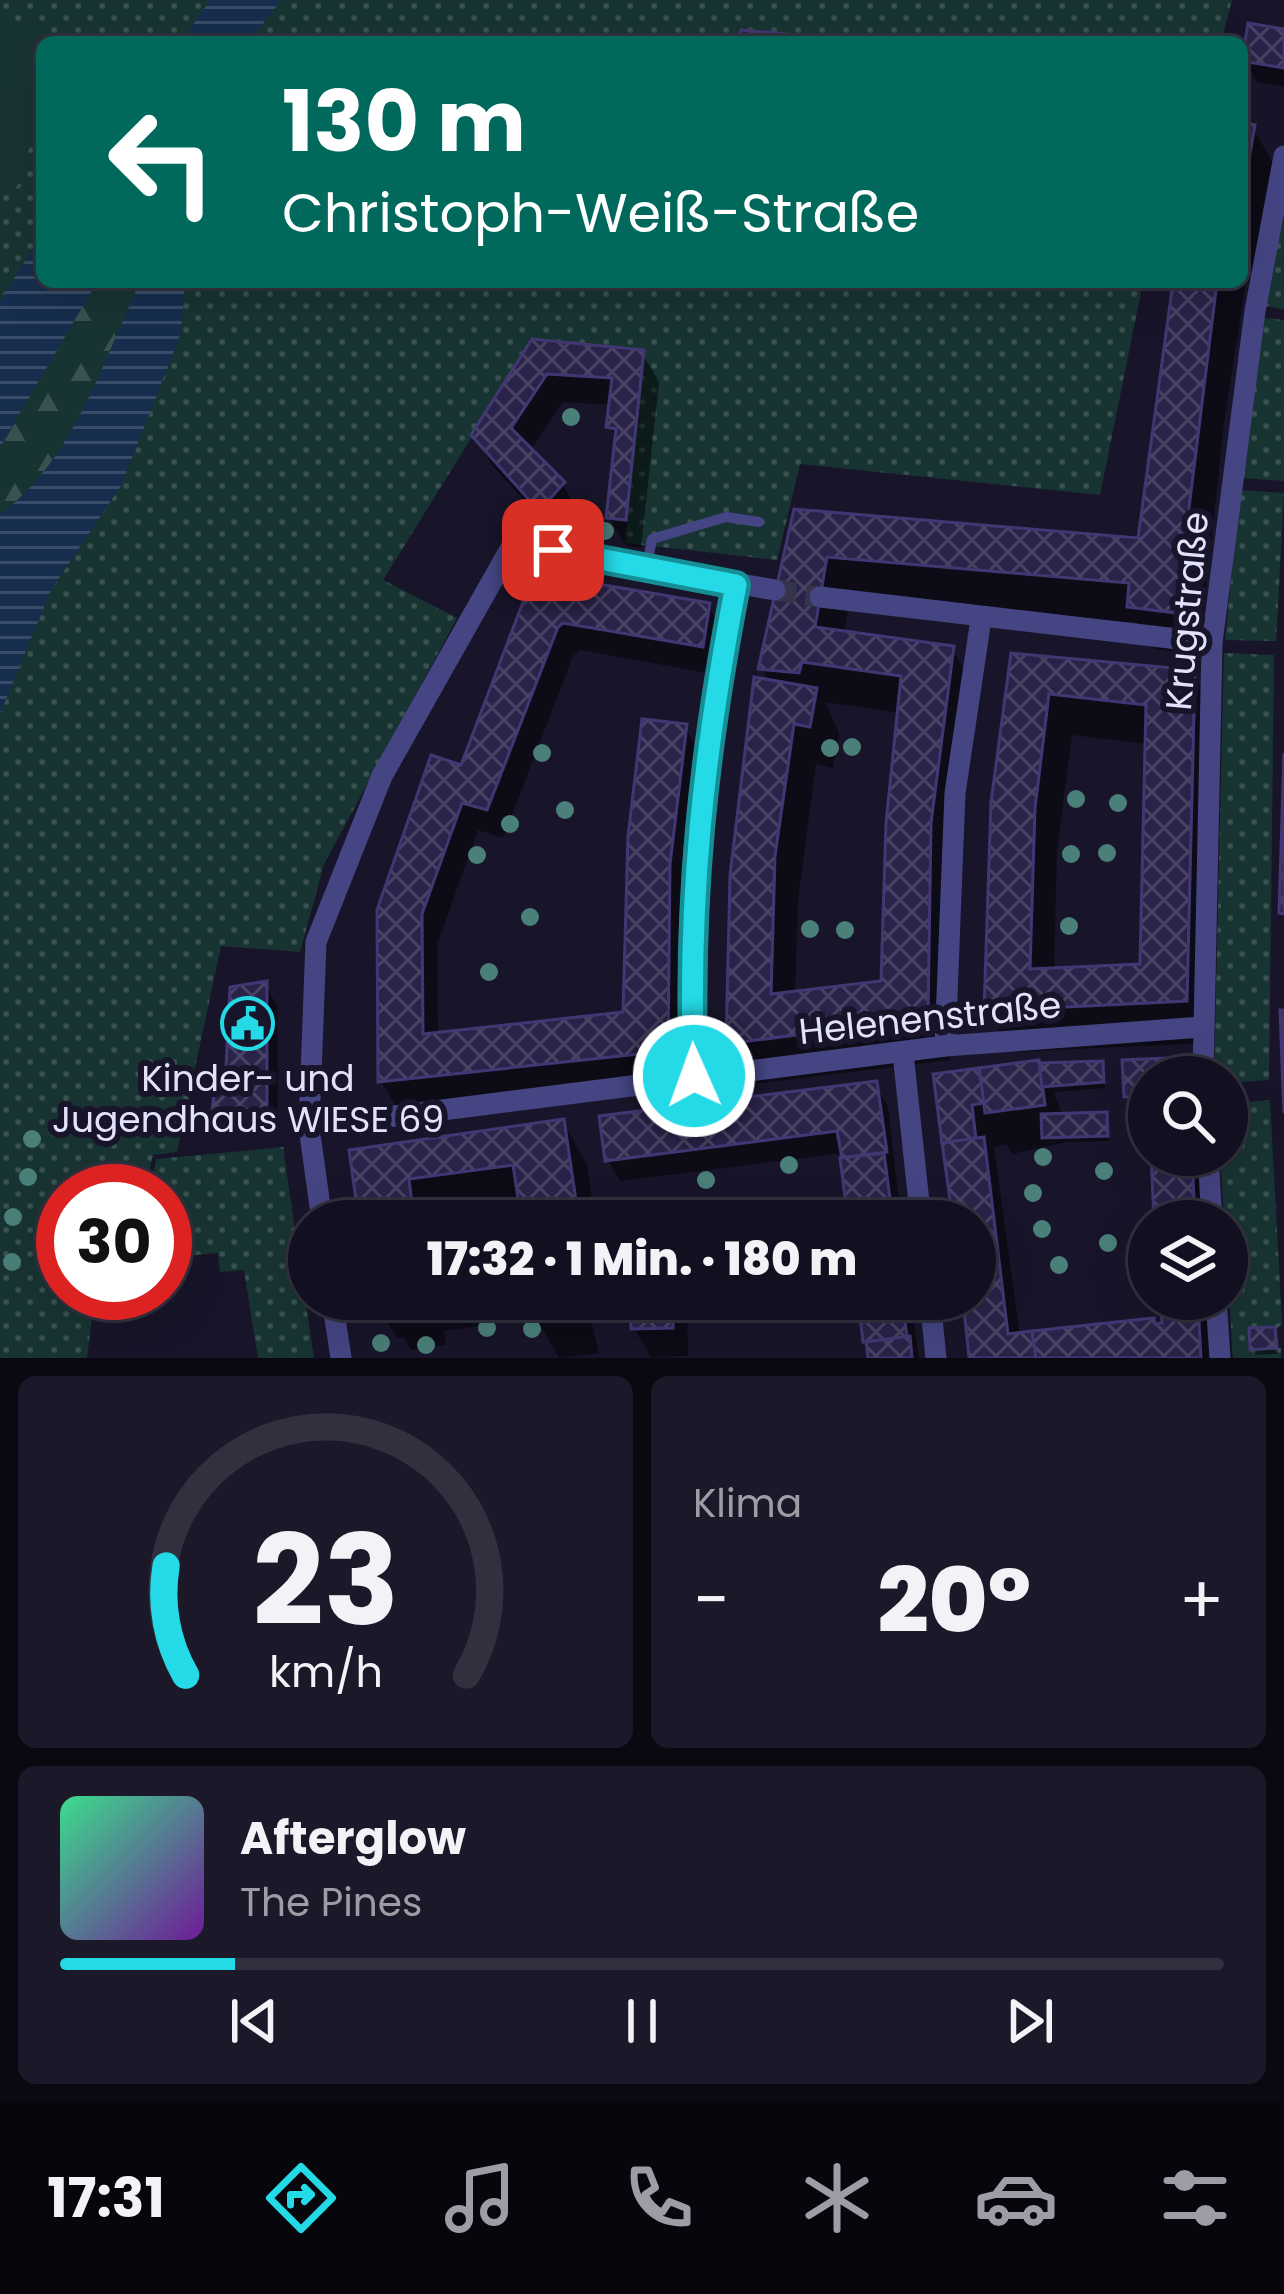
<!DOCTYPE html>
<html lang="de">
<head>
<meta charset="utf-8">
<style>
	:root { --surface:#121020; --page:#1b1929; --text:#f1f3f6; --muted:#9c9da5; --line:#31303e; --accent:#23dae6 }
	body { margin:0; font-family:Poppins,sans-serif; background:var(--page); color:var(--text); height:100vh; display:flex; flex-direction:column; font-size:45px; white-space:nowrap }
	* { box-sizing:border-box; margin:0 }
	p { font-size:39px; color:var(--muted) }
	.icon { flex:none; width:66px; height:66px; fill:none; stroke:currentColor; stroke-width:2; stroke-linecap:round; stroke-linejoin:round }
	.map { position:relative; height:1358px; overflow:hidden }
	.side { display:flex; flex-direction:column; gap:18px; padding:18px; background:#0a0912; flex:1 }
	.side>* { flex:none }
	.banner { position:absolute; left:36px; top:36px; width:1212px; height:252px; border-radius:18px; box-shadow:0 12px 48px #0002,0 0 0 3px var(--line); background:#00695c; color:#fff; overflow:hidden }
	.controls { position:absolute; left:1128px; top:1056px; display:grid; gap:24px }
	.controls a { display:grid; place-items:center; width:120px; height:120px; border-radius:50%; background:var(--surface); box-shadow:0 12px 48px #0002,0 0 0 3px var(--line); font-size:60px }
	.speed { position:absolute; left:36px; top:1164px; display:flex; gap:24px; font-size:60px; font-weight:700; text-align:center }
	.speed>* { display:grid; place-content:center; width:156px; height:156px; border-radius:50%; background:var(--surface); box-shadow:0 12px 48px #0002,0 0 0 3px var(--line); line-height:1 }
	.speed .limit { border:18px solid #d22; background:#fff; color:#111 }
	.pin { position:absolute; display:grid; place-items:center; width:102px; height:102px; color:#fff; margin:-51px; border-radius:24px; box-shadow:0 6px 18px #0006 }
	.me { position:absolute; width:132px; margin:-66px; rotate:358deg; stroke-linejoin:round; filter:drop-shadow(0 0 9px #0008) }
	.turn { display:flex; align-items:center; gap:42px; height:252px; padding:0 48px; font-size:54px }
	.turn .icon { width:156px; height:156px; stroke-width:2.5 }
	.turn b { display:block; font-size:84px; line-height:102px }
	.big { font-size:90px; font-weight:800; line-height:1.1 }
	.side .card { flex:1; display:flex; flex-direction:column; justify-content:center; gap:18px; min-width:0; padding:0 42px; border-radius:18px; background:var(--page) }
	.side .dial { align-items:center; gap:0 }
	.dial svg { height:312px; overflow:visible; fill:none; stroke:var(--line); stroke-width:7; stroke-linecap:round; text-anchor:middle }
	.dial text { fill:var(--text); stroke:none }
	.song { display:flex; align-items:center; gap:36px }
	.cover { width:144px; height:144px; border-radius:18px; background:linear-gradient(135deg,hsl(150 70% 55%),hsl(280 70% 35%)) }
	.played { height:12px; border-radius:6px; background:linear-gradient(90deg,var(--accent) 15%,var(--line) 15%) }
	.keys { display:flex; justify-content:space-around; direction:ltr }
	.heat { display:flex; justify-content:space-between; align-items:center; font-size:66px; direction:ltr }
	.side .tiles { flex:1; display:grid; gap:18px; grid-template-columns:1fr 1fr }
	.card:last-child { grid-column:span 2 }
	.trip { position:absolute; left:288px; top:1200px; width:708px; height:120px; border-radius:60px; background:var(--surface); box-shadow:0 12px 48px #0002,0 0 0 3px var(--line); font-weight:800; line-height:120px; text-align:center }
	.tab-bar { display:flex; height:192px; justify-content:space-around; align-items:center; background:#07060d; color:var(--muted) }
	.tab-bar .icon { width:84px; height:84px }
	.tab-bar .active { color:var(--accent) }
	.tab-bar b { font-size:54px; color:var(--text) }
	.map>svg:first-child { display:block }
	.grass { fill:url(#grass-dots) }
	.forest { fill:url(#forest-firs) }
	.pitch { fill:#183432 }
	.water { fill:url(#water-rules) }
	.shadow { fill:#0007; fill-rule:evenodd }
	.building { fill:url(#building-cross-hatch); stroke:#413873; stroke-width:3; fill-rule:evenodd }
	.lines { fill:none; stroke-linecap:round; stroke-linejoin:round }
	.street-tunnel { stroke:#36344a; stroke-width:21; stroke-dasharray:21 10; stroke-linecap:butt }
	.lane { stroke:#454584; stroke-width:10 }
	.street { stroke:#454584; stroke-width:21 }
	.tree { fill:#4b7f79 }
	.route-casing { stroke:#178e96; stroke-width:30 }
	.route { stroke:#23dae6; stroke-width:21 }
	.labels { text-anchor:middle; dominant-baseline:central; stroke-width:12; stroke-linejoin:round; paint-order:stroke }
	.street-label { font-size:36px; fill:#e3e2fc; stroke:#18152a }
	.poi-label { font-size:36px; fill:#e3e2fc; stroke:#18152a }
</style>
</head>
<body>
<div class="map">
<svg width="1284" height="1358" viewBox="0 0 1284 1358">
	<defs>
		<pattern id="grass-dots" width="8" height="8" patternUnits="userSpaceOnUse" patternTransform="scale(3)"><rect width="8" height="8" fill="#183432"/><path d="M2 2h.1M6 6h.1" fill="none" stroke="#395151" stroke-width="1.8" stroke-linecap="round"/></pattern>
		<pattern id="forest-firs" width="22" height="20" patternUnits="userSpaceOnUse" patternTransform="scale(3)"><rect width="22" height="20" fill="#183432"/><path d="M5 1l3.5 6h-7zM16 11l3.5 6h-7z" fill="#395151"/></pattern>
		<pattern id="water-rules" width="6" height="5" patternUnits="userSpaceOnUse" patternTransform="scale(3)"><rect width="6" height="5" fill="#162d4d"/><path d="M0 2.5h6" fill="none" stroke="#384b68"/></pattern>
		<pattern id="building-cross-hatch" width="8" height="8" patternUnits="userSpaceOnUse" patternTransform="scale(3)"><rect width="8" height="8" fill="#292349"/><path d="M0 0l8 8M0 8l8-8" fill="none" stroke="#484364"/></pattern>
	</defs>
	<rect width="100%" height="100%" fill="#18152a"/>
	<g class="grass">
		<polygon points="0,0 1232,0 1221,42 42,42 42,282 1143,282 1100,495 800,464 777,560 625,543 644,351 532,340 383,580 457,618 324,864 300,952 221,946 177,1152 153,1155 145,1191 63,1191 63,1293 95,1293 87,1358 0,1358"/>
		<polygon points="1284,202 1284,309 1265,306"/>
		<polygon points="1264,318 1284,320 1284,481 1242,478"/>
		<polygon points="1240,490 1284,493 1276,641 1225,640"/>
		<polygon points="1224,653 1274,655 1269,1080 1227,1083 1227,1077 1214,1077"/>
		<polygon points="1270,1100 1282,1324 1275,1330 1249,1329 1250,1349 1281,1348 1281,1358 1233,1358 1220,1155 1227,1155 1227,1104"/>
		<polygon points="284,1147 284,1155 314,1358 258,1358 244,1270 220,1272 218,1253 165,1258 165,1191 150,1191 156,1159"/>
	</g>
	<path class="forest" d="M97,282H140C104,359 72,464 0,514V447Z"/>
	<polygon class="pitch" points="0,16 64,36 62,42 42,42 42,108 17,187 0,182"/>
	<g class="water">
		<polygon points="210,0 281,0 249,42 181,42"/>
		<polygon points="42,234 42,282 97,282 0,447 0,301"/>
		<path d="M140,282H185L181,333L121,486L51,590L0,714V514C72,464 104,359 140,282Z"/>
	</g>
	<g class="shadow">
		<polygon points="1284,32 1284,87 1257,82 1244,60"/>
		<path d="M1242,126L1253,128L1277,170L1257,284L1246,282L1224,423L1199,654L1154,649L1139,623L850,597L844,634L952,649L976,691L953,866L950,1060L753,1084L729,1043L769,683L761,668L796,512L1140,541L1176,282H1242ZM825,702L900,713L884,984L795,994L798,900L816,764L833,768L839,733Z"/>
		<polygon points="534,342 642,353 659,382 641,548 626,546 609,517 618,441 609,426 612,405 563,402 530,451 562,483 579,512 557,537 491,464 474,435"/>
		<polygon points="536,577 708,606 725,634 718,675 580,650 573,656 503,838 478,830 437,945 438,1035 626,1014 685,727 701,756 685,895 683,1079 398,1110 381,1081 380,910 463,768"/>
		<path d="M1013,656L1193,673L1217,715L1210,1043L1011,1052L987,1010ZM1072,735L1148,744L1143,967L1054,971L1057,852Z"/>
		<polygon points="265,984 277,1006 278,1129 227,1132 215,1110"/>
		<polygon points="1188,1060 1198,1077 1149,1077 1149,1134 1127,1096 1125,1063"/>
		<polygon points="1101,1064 1105,1088 1054,1092 1063,1117 1105,1115 1109,1141 1067,1142 1012,1154 1007,1144 994,1147 1020,1336 1165,1326 1164,1299 1218,1299 1220,1358 972,1358 965,1299 975,1299 975,1221 955,1221 936,1077"/>
		<polygon points="875,1085 888,1106 901,1221 851,1221 843,1153 620,1181 608,1160 658,1112"/>
		<polygon points="563,1123 587,1164 595,1221 524,1221 522,1208 431,1221 362,1221 352,1153"/>
		<polygon points="1155,1155 1214,1155 1216,1221 1159,1221"/>
		<polygon points="374,1299 618,1299 619,1307 589,1311 599,1353 559,1358 536,1318 444,1331 446,1345 411,1350 404,1337 397,1338"/>
		<polygon points="633,1299 687,1299 688,1356 651,1357 634,1328"/>
		<polygon points="861,1299 910,1299 919,1358 871,1358"/>
		<polygon points="1274,1330 1278,1354 1256,1355 1253,1349"/>
	</g>
	<g class="building">
		<polygon points="1248,23 1284,29 1284,68 1242,61"/>
		<polygon points="741,30 833,38 832,42 740,42"/>
		<polygon points="1242,122 1255,125 1242,199"/>
		<polygon points="1173,282 1217,282 1176,613 1127,607 1129,583 827,557 815,627 954,646 931,823 928,1018 726,1044 730,875 754,677 817,688 810,727 794,724 775,856 771,994 881,981 886,823 901,676 802,662 799,673 758,669 794,509 1138,538"/>
		<polygon points="532,339 644,350 626,520 606,518 616,429 606,427 612,378 547,374 511,428 565,482 539,511 471,435"/>
		<polygon points="534,573 710,603 703,647 563,623 558,627 487,810 462,803 422,914 423,1034 623,1012 628,836 642,719 687,724 670,864 668,1051 378,1082 377,910 431,755 461,765"/>
		<path d="M1011,653L1195,670L1187,1001L984,1011L991,802ZM1049,694L1146,705L1140,964L1030,969L1035,808Z"/>
		<polygon points="1284,753 1284,914 1279,913"/>
		<polygon points="267,981 267,1108 212,1111 217,1068 226,1068 230,987"/>
		<polygon points="1280,1010 1284,1010 1284,1113 1283,1090"/>
		<polygon points="1190,1057 1191,1077 1149,1077 1149,1109 1148,1096 1124,1097 1122,1060"/>
		<polygon points="1039,1060 1045,1105 985,1113 979,1068"/>
		<polygon points="1103,1061 1104,1082 1042,1087 1039,1063"/>
		<polygon points="979,1068 984,1103 972,1105 976,1139 942,1143 933,1074"/>
		<polygon points="877,1081 887,1152 842,1158 837,1131 605,1161 599,1116 646,1110 652,1104 659,1108"/>
		<polygon points="1107,1112 1108,1136 1042,1138 1041,1114"/>
		<polygon points="564,1119 579,1221 505,1221 521,1219 513,1165 409,1179 414,1221 359,1221 349,1150"/>
		<polygon points="984,1137 1008,1334 1032,1331 1036,1358 969,1358 963,1299 975,1299 975,1221 953,1221 942,1143"/>
		<polygon points="884,1153 893,1221 848,1221 840,1158"/>
		<polygon points="1151,1155 1192,1155 1195,1221 1154,1221"/>
		<polygon points="671,1211 671,1221 628,1221 628,1212"/>
		<polygon points="382,1299 423,1299 424,1303 384,1309"/>
		<polygon points="530,1299 576,1299 577,1311 532,1317"/>
		<polygon points="630,1299 673,1299 673,1328 631,1329"/>
		<polygon points="858,1299 902,1299 907,1337 863,1342"/>
		<polygon points="1157,1299 1198,1299 1198,1304 1158,1305"/>
		<polygon points="1198,1304 1201,1358 1036,1358 1032,1331 1154,1318 1155,1324 1162,1323 1161,1305"/>
		<polygon points="1275,1327 1277,1348 1250,1350 1249,1328"/>
		<polygon points="910,1336 912,1358 868,1358 866,1342"/>
	</g>
	<g class="lines">
		<polyline class="street-tunnel" points="775,590 820,597"/>
		<polyline class="lane" points="647,565 652,539 726,517 759,522"/>
		<g class="street">
			<polyline points="820,597 1212,643"/>
			<polyline points="945,1046 955,793 981,619"/>
			<polyline points="903,1054 921,1221"/>
			<polyline points="694,1076 689,940 694,848 736,585"/>
			<polyline points="1203,1077 1212,643 1255,311 1284,156"/>
			<polyline points="309,1127 945,1046 1202,1027"/>
			<polyline points="1208,1155 1212,1221"/>
			<polyline points="322,1221 309,1127 316,942 382,776 513,544 775,590"/>
			<polyline points="332,1299 341,1358"/>
			<polyline points="930,1299 936,1358"/>
			<polyline points="1216,1299 1220,1358"/>
		</g>
	</g>
	<g class="tree">
		<circle cx="571" cy="417" r="9"/>
		<circle cx="530" cy="519" r="9"/>
		<circle cx="605" cy="531" r="9"/>
		<circle cx="852" cy="747" r="9"/>
		<circle cx="830" cy="748" r="9"/>
		<circle cx="542" cy="753" r="9"/>
		<circle cx="1076" cy="799" r="9"/>
		<circle cx="1118" cy="803" r="9"/>
		<circle cx="565" cy="810" r="9"/>
		<circle cx="510" cy="824" r="9"/>
		<circle cx="1107" cy="853" r="9"/>
		<circle cx="1071" cy="854" r="9"/>
		<circle cx="477" cy="855" r="9"/>
		<circle cx="530" cy="917" r="9"/>
		<circle cx="1069" cy="926" r="9"/>
		<circle cx="810" cy="929" r="9"/>
		<circle cx="845" cy="930" r="9"/>
		<circle cx="489" cy="972" r="9"/>
		<circle cx="32" cy="1139" r="9"/>
		<circle cx="1043" cy="1157" r="9"/>
		<circle cx="789" cy="1165" r="9"/>
		<circle cx="1104" cy="1171" r="9"/>
		<circle cx="28" cy="1177" r="9"/>
		<circle cx="706" cy="1180" r="9"/>
		<circle cx="1033" cy="1193" r="9"/>
		<circle cx="13" cy="1217" r="9"/>
		<circle cx="1042" cy="1229" r="9"/>
		<circle cx="1108" cy="1243" r="9"/>
		<circle cx="12" cy="1262" r="9"/>
		<circle cx="1059" cy="1265" r="9"/>
		<circle cx="810" cy="1311" r="9"/>
		<circle cx="487" cy="1328" r="9"/>
		<circle cx="532" cy="1329" r="9"/>
		<circle cx="381" cy="1343" r="9"/>
		<circle cx="426" cy="1345" r="9"/>
	</g>
	<g class="lines">
		<defs>
			<path id="route" d="M553,550L736,585C703,755 687,902 694,1076"/>
		</defs>
		<use href="#route" class="route-casing"/>
		<use href="#route" class="route"/>
	</g>
	<defs>
		<symbol id="civic-ring" viewBox="-11 -11 22 22"><circle r="9.5" fill="#18152a" stroke="#23dae6" stroke-width="1.5"/><path d="M-.6-6.5H3V-4.5H.6V-3L4-1V1h2V6H-6V1h2V-1L-.6-3ZM-1.2 2.5V6h2.4V2.5Z" fill="#23dae6"/></symbol>
	</defs>
	<g fill-rule="evenodd">
		<use href="#civic-ring" x="218" y="994" width="59" height="59"/>
	</g>
	<g class="labels">
		<g class="street-label">
			<text transform="translate(1187 611) rotate(-85)">Krugstraße</text>
			<text transform="translate(930 1018) rotate(-6)">Helenenstraße</text>
		</g>
		<g class="poi-label">
			<text x="248" y="1078">Kinder- und<tspan x="248" dy="41">Jugendhaus WIESE 69</tspan></text>
		</g>
	</g>
</svg>
<div class="controls">
<a><svg class="icon" aria-label="search" viewBox="0 0 24 24"><circle cx="10" cy="10" r="6"/><path d="M15 15l6 6"/></svg></a>
<a><svg class="icon" aria-label="layers" viewBox="0 0 24 24"><path d="M12 4l9 5-9 5-9-5zM3 14l9 5 9-5"/></svg></a>
</div>
<div class="speed"><div class="limit">30</div></div>
<div class="pin" style="left:553px;top:550px;background:#d93025"><svg class="icon" aria-label="arrive" viewBox="0 0 24 24"><path d="M6 21V4h12l-3 4 3 4H6"/></svg></div>
<svg class="me" style="left:694px;top:1076px" viewBox="-20 -20 40 40"><circle r="17" fill="#23dae6" stroke="#fff" stroke-width="3"/><path d="M0-11L8 9 0 5-8 9z" fill="#fff"/></svg>
<div class="trip">17:32 · 1 Min. · 180 m</div>
<div class="banner">
<div class="turn"><svg class="icon" aria-label="left" viewBox="0 0 24 24"><path d="M17 20v-9H6M10 6l-5 5 5 5"/></svg><div><b>130 m</b>Christoph-Weiß-Straße</div></div>
</div>
</div>
<section class="side">
<div class="tiles">
<div class="card dial"><svg viewBox="0 0 100 80">
<path d="M14 69A42 42 0 1 1 86 69"/>
<path d="M14 69A42 42 0 0 1 9 41" stroke="#23dae6"/>
<text x="50" y="56" font-size="32" font-weight="700">23</text>
<text x="50" y="72" font-size="11">km/h</text>
</svg></div>
<div class="card"><p>Klima</p>
<div class="heat"><a>−</a><b class="big">20°</b><a>+</a></div>
</div>
<div class="card">
<div class="song"><i class="cover"></i><div><b>Afterglow</b><p>The Pines</p></div></div>
<div class="played"></div>
<div class="keys"><svg class="icon" aria-label="previous" viewBox="0 0 24 24"><path d="M18 5L8 12l10 7zM5 5v14"/></svg><svg class="icon" aria-label="pause" viewBox="0 0 24 24"><path d="M8 5v14M16 5v14"/></svg><svg class="icon" aria-label="next" viewBox="0 0 24 24"><path d="M6 5l10 7-10 7zM19 5v14"/></svg></div>
</div>
</div>
</section>
<nav class="tab-bar">
<b>17:31</b>
<svg class="icon active" aria-label="directions" viewBox="0 0 24 24"><path d="M12 3l9 9-9 9-9-9zM9 14v-3h6M13 9l2 2-2 2"/></svg>
<svg class="icon" aria-label="music" viewBox="0 0 24 24"><path d="M9 18V5l10-2v13"/><circle cx="6" cy="18" r="3"/><circle cx="16" cy="16" r="3"/></svg>
<svg class="icon" aria-label="phone" viewBox="0 0 24 24"><path d="M5 4h4l2 5-3 2q2 4 5 5l2-3 5 2v4C11 20 4 13 5 4z"/></svg>
<svg class="icon" aria-label="climate" viewBox="0 0 24 24"><path d="M12 3v18M4 7l16 10M4 17L20 7"/></svg>
<svg class="icon" aria-label="car" viewBox="0 0 24 24"><path d="M5 17H2v-5l4-1 3-4h7l3 4 3 1v5h-3M9 17h6M6 11h13"/><circle cx="7" cy="17" r="2"/><circle cx="17" cy="17" r="2"/></svg>
<svg class="icon" aria-label="filters" viewBox="0 0 24 24"><path d="M4 7h16M4 17h16"/><circle cx="9" cy="7" r="2"/><circle cx="15" cy="17" r="2"/></svg>
</nav>
</body>
</html>
